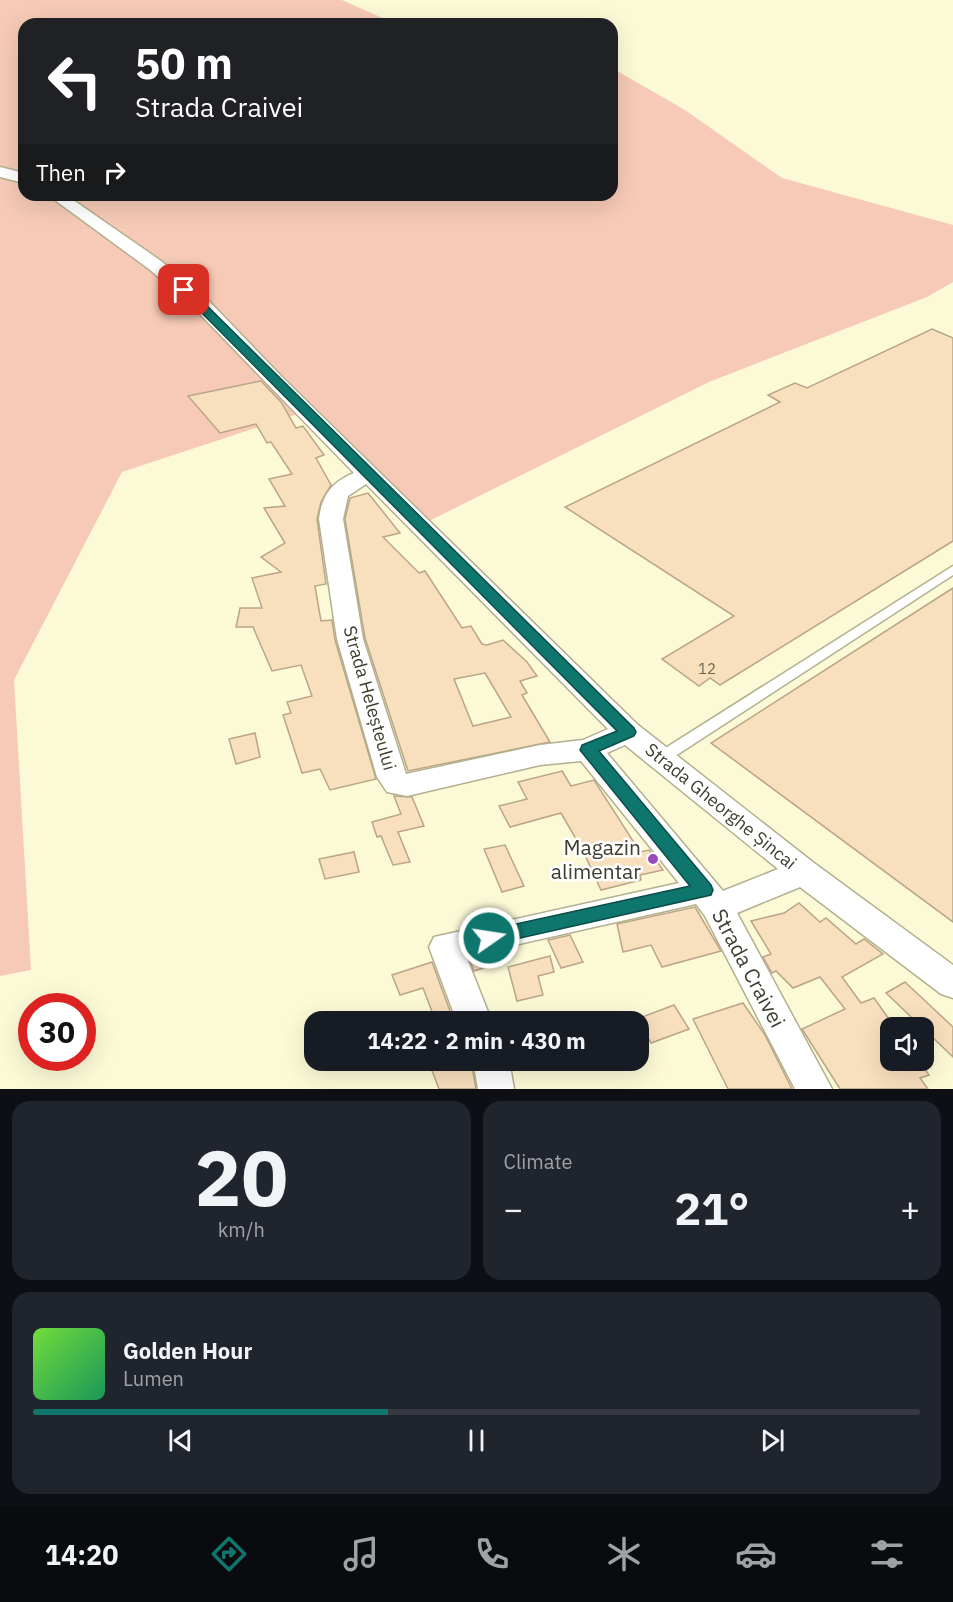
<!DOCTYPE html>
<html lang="en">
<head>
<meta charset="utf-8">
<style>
	:root { --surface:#171b24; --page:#20242c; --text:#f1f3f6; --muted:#9ea1a6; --line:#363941; --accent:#0f766e }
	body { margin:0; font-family:"IBM Plex Sans",sans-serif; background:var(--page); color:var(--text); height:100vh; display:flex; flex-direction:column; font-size:22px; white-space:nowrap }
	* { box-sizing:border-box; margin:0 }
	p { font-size:20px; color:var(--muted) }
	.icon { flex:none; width:33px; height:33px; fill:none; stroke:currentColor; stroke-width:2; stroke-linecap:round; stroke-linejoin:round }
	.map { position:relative; height:1089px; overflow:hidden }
	.drawer { display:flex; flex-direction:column; gap:12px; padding:12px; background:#0d0f14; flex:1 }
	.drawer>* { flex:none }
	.guide { position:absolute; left:18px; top:18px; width:600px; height:183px; border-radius:18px; box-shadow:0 6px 24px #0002; background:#202124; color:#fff; overflow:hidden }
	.buttons { position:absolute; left:880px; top:1017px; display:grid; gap:12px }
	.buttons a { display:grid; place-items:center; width:54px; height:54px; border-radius:12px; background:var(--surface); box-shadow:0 6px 24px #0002; font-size:30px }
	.speed { position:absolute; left:18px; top:993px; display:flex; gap:12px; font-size:30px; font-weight:700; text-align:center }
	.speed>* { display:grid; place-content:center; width:78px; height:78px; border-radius:50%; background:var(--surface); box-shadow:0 6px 24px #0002; line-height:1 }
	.speed .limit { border:9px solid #d22; background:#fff; color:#111 }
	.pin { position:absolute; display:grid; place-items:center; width:51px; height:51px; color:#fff; margin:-26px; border-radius:12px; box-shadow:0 3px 9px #0006 }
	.me { position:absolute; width:66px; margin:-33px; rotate:77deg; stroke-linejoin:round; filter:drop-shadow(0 0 4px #0008) }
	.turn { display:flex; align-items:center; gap:21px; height:126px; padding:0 18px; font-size:27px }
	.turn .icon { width:78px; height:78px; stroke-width:2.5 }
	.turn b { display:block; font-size:42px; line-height:51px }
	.then { display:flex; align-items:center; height:57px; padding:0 18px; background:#0003; gap:12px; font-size:22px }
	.big { font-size:45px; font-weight:800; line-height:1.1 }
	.drawer .widget { flex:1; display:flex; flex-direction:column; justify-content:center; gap:9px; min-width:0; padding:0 21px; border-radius:18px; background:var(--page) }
	.drawer .dial { align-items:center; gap:0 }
	.dial b { font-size:78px; line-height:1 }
	.song { display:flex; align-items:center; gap:18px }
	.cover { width:72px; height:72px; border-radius:9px; background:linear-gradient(135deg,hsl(100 70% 55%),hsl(150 70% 35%)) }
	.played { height:6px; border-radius:3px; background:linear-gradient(90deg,var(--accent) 40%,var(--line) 40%) }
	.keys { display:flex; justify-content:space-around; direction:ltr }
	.heat { display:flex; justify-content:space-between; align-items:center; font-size:33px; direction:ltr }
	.drawer .tiles { flex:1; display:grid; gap:12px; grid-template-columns:1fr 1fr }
	.widget:last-child { grid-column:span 2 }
	.trip { position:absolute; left:304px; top:1011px; width:345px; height:60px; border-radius:18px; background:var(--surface); box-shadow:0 6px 24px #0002; font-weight:800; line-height:60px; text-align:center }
	.dock { display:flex; height:96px; justify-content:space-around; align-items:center; background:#090b0e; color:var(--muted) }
	.dock .icon { width:42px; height:42px }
	.dock .current { color:var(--accent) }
	.dock b { font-size:27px; color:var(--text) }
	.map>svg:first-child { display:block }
	.green { fill:#f6cab6 }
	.building { fill:#f8dfbe; stroke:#baa588; stroke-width:1.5; fill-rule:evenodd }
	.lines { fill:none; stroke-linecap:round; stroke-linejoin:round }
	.service-casing { stroke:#b2b08e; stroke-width:3 }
	.minor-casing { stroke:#b2b08e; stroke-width:3 }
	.service { fill:#fff; fill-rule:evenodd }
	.minor { fill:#fff; fill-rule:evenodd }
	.route { fill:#0f766e; stroke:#0a4d48; stroke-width:1.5 }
	.poi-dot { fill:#9a49b9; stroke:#fff; stroke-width:2 }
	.labels { text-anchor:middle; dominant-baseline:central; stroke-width:5; stroke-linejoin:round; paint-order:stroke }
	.number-label { font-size:15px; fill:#6c6653 }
	.street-label { font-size:18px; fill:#3e3d2f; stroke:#fff }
	.near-poi-label { font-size:21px; fill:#3e3d2f; stroke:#fff; text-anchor:end }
	.near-street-label { font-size:21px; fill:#3e3d2f; stroke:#fff }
</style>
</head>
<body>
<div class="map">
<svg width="953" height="1089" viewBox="0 0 953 1089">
	<rect width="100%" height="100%" fill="#fcfad6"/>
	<polygon class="green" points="0,0 342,0 396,24 24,24 24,195 612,195 612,68 685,110 782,178 953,225 953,282 927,297 709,382 427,522 313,409 122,472 14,680 31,970 0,976"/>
	<g class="building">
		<polygon points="932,329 953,338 953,541 720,685 710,678 699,686 662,659 734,616 565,507 780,402 768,395 795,383 807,388"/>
		<polygon points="261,381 281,402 296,428 303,426 324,455 316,458 331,485 321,502 317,519 326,584 315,586 321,621 332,620 335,640 376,779 330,790 320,769 302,773 283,715 291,713 287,702 312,696 301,665 272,671 253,627 236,627 240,608 262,608 252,578 281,572 261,557 285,543 264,508 285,506 269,479 292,474 271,442 267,443 256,424 220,433 188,396"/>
		<path d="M368,493L400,533L383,537L419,573L425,571L462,628L471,626L482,644L487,645L503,640L527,662L537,676L520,681L527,693L522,695L550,742L408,771L365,638L345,519L350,498ZM485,673L511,717L473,726L454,679Z"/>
		<polygon points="953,588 953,922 711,743"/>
		<polygon points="255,733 260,757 236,764 229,739"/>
		<polygon points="562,771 571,786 594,780 640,852 649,850 663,870 640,875 641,880 601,890 583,851 561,813 510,827 499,806 527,799 518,782"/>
		<polygon points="394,796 412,797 424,826 398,832 410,862 393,865 381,836 377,837 372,822 401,814"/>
		<polygon points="505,845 524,886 502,892 484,849"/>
		<polygon points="354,852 359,872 325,879 319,859"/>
		<polygon points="799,903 820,922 826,918 856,944 864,939 883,954 842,977 861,1003 874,998 891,1022 891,1060 919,1060 929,1075 920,1078 928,1089 840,1089 802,1029 845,1009 820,977 793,988 776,971 772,973 763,957 771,954 751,921 784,913"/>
		<polygon points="695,907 721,951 662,967 651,945 623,952 617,924"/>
		<polygon points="570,935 583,962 561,968 548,940"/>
		<polygon points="490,953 496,964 474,971 469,958"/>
		<polygon points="550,956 554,972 538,976 543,995 517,1001 508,967"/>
		<polygon points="432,962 454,1022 436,1022 423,988 400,995 392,975"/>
		<polygon points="905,982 953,1027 953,1057 886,993"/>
		<polygon points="743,1003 765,1035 792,1089 728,1089 693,1019"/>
		<polygon points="674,1005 689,1029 651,1043 637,1019"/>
		<polygon points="428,1060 471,1060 476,1089 439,1089"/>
	</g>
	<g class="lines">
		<defs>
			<polygon id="service" points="953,566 953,575 666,762 661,763 656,762 654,758 656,754"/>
			<g id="minor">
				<polygon points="0,167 24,173 24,183 0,177"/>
				<path d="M48,195H66L161,261L206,298L282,377L638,725L814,863L953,965V998L941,994L800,887L737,913L832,1089H795L705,916L696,904L466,956L492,1022H457L429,947L434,937L679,883L581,761L540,765L407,796L387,792L377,777L337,639L319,519C322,495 332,482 354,473L192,306L149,269ZM366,484L608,729L583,740L540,745L406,774L363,639L343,519L348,496ZM625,745L778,869L723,891L607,753Z"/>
				<polygon points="473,1060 509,1060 514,1089 478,1089"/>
			</g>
		</defs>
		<use href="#service" class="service-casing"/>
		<use href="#minor" class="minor-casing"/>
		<use href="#service" class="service"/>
		<use href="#minor" class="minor"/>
	</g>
	<polygon class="route" points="181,287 188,287 634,728 636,732 634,736 599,751 711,885 713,890 711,895 489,945 482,943 479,938 482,932 489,930 690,886 580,750 582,745 617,731 181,292"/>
	<circle class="poi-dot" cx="653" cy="859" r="6"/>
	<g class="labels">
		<g class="number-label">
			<text x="707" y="668">12</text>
		</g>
		<g class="street-label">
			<text transform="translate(370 698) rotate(74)">Strada Heleșteului</text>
			<text transform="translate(721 806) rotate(39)">Strada Gheorghe Șincai</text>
		</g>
		<g class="near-poi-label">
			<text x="641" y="847">Magazin<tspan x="641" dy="24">alimentar</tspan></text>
		</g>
		<g class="near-street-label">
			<text transform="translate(749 968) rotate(62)">Strada Craivei</text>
		</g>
	</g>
</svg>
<div class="buttons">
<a><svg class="icon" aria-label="sound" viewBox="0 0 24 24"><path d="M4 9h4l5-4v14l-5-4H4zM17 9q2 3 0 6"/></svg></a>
</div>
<div class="speed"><div class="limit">30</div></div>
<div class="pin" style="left:184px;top:290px;background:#d93025"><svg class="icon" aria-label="arrive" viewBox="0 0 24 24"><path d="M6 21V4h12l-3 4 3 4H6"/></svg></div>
<svg class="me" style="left:489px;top:938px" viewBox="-20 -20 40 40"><circle r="17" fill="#0f766e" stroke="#fff" stroke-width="3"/><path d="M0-11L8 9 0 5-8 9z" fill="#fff"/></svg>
<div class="trip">14:22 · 2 min · 430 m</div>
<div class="guide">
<div class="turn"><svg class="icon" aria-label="left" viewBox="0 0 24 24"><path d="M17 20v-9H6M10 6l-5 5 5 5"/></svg><div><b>50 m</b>Strada Craivei</div></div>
<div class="then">Then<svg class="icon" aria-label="right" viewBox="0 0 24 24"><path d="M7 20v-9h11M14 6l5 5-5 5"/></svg></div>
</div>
</div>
<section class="drawer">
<div class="tiles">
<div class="widget dial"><b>20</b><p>km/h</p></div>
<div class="widget"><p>Climate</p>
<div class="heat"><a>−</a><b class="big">21°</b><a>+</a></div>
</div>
<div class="widget">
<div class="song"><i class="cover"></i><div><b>Golden Hour</b><p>Lumen</p></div></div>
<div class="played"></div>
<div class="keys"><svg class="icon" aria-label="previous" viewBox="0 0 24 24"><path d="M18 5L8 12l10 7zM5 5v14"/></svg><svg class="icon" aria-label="pause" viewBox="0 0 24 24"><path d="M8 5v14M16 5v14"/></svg><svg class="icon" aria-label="next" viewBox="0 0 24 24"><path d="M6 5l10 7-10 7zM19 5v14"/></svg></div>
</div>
</div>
</section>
<nav class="dock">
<b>14:20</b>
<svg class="icon current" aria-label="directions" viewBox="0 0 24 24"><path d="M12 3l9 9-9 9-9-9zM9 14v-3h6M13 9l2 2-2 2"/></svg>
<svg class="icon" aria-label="music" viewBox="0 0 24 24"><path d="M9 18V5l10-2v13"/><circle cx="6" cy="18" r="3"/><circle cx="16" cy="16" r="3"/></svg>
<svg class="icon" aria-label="phone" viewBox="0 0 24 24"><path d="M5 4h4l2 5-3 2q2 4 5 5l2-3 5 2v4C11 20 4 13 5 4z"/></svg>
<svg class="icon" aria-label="climate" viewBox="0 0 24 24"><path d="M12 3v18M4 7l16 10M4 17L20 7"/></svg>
<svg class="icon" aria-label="car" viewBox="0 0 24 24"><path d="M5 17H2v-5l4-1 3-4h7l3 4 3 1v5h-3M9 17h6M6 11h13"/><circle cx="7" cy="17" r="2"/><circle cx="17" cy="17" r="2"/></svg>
<svg class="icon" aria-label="filters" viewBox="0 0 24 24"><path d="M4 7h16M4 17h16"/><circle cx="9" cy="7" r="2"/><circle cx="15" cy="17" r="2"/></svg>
</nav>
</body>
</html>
